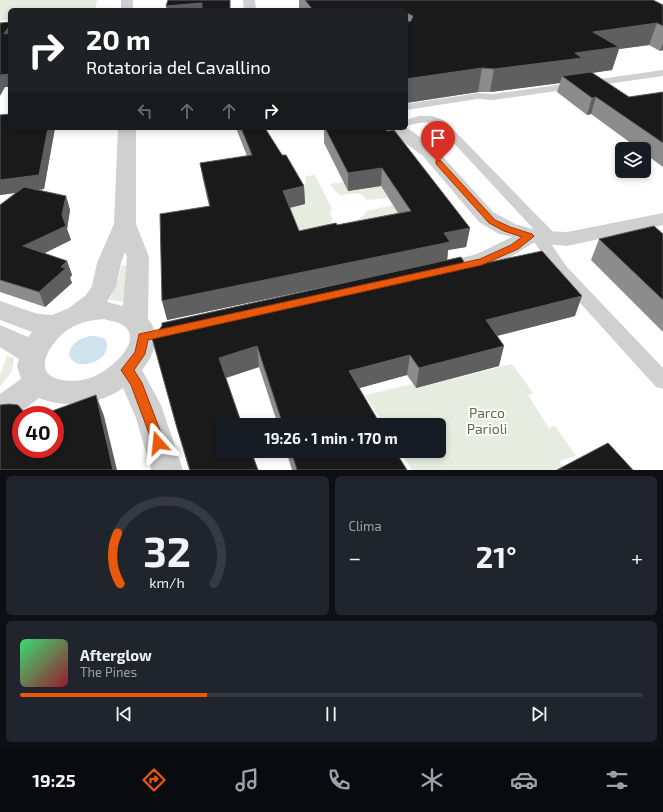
<!DOCTYPE html>
<html lang="it">
<head>
<meta charset="utf-8">
<style>
	:root { --surface:#171b24; --page:#20242c; --text:#f1f3f6; --muted:#9ea1a6; --line:#363941; --accent:#ea580c }
	body { margin:0; font-family:"Exo 2",sans-serif; background:var(--page); color:var(--text); height:100vh; display:flex; flex-direction:column; font-size:15px; white-space:nowrap }
	* { box-sizing:border-box; margin:0 }
	p { font-size:13px; color:var(--muted) }
	.icon { flex:none; width:22px; height:22px; fill:none; stroke:currentColor; stroke-width:2; stroke-linecap:round; stroke-linejoin:round }
	.map { position:relative; height:470px; overflow:hidden }
	.panel { display:flex; flex-direction:column; gap:6px; padding:6px; background:#0d0f14; flex:1 }
	.panel>* { flex:none }
	.banner { position:absolute; left:8px; top:8px; width:400px; height:122px; border-radius:6px; box-shadow:0 2px 6px #0003; background:#202124; color:#fff; overflow:hidden }
	.buttons { position:absolute; left:615px; top:142px; display:grid; gap:8px }
	.buttons a { display:grid; place-items:center; width:36px; height:36px; border-radius:6px; background:var(--surface); box-shadow:0 2px 6px #0003; font-size:20px }
	.speed { position:absolute; left:12px; top:406px; display:flex; gap:8px; font-size:20px; font-weight:700; text-align:center }
	.speed>* { display:grid; place-content:center; width:52px; height:52px; border-radius:50%; background:var(--surface); box-shadow:0 2px 6px #0003; line-height:1 }
	.speed .limit { border:6px solid #d22; background:#fff; color:#111 }
	.pin { position:absolute; display:grid; place-items:center; width:34px; height:34px; color:#fff; margin:-41px -17px; border-radius:50% 50% 50% 0; rotate:-45deg; box-shadow:0 0 4px #0007 }
	.pin .icon { rotate:45deg }
	.me { position:absolute; width:44px; margin:-22px; rotate:342deg; stroke-linejoin:round; filter:drop-shadow(0 0 3px #0008) }
	.turn { display:flex; align-items:center; gap:14px; height:84px; padding:0 12px; font-size:18px }
	.turn .icon { width:52px; height:52px; stroke-width:2.5 }
	.turn b { display:block; font-size:28px; line-height:34px }
	.lanes { display:flex; align-items:center; height:38px; padding:0 12px; background:#0003; justify-content:center; gap:20px; direction:ltr }
	.lanes .off { opacity:.35 }
	.big { font-size:30px; font-weight:700; line-height:1.1 }
	.panel .widget { flex:1; display:flex; flex-direction:column; justify-content:center; gap:6px; min-width:0; padding:0 14px; border-radius:6px; background:var(--page) }
	.panel .dial { align-items:center; gap:0 }
	.dial svg { height:104px; overflow:visible; fill:none; stroke:var(--line); stroke-width:7; stroke-linecap:round; text-anchor:middle }
	.dial text { fill:var(--text); stroke:none }
	.song { display:flex; align-items:center; gap:12px }
	.cover { width:48px; height:48px; border-radius:6px; background:linear-gradient(135deg,hsl(140 70% 55%),hsl(350 70% 35%)) }
	.played { height:4px; border-radius:2px; background:linear-gradient(90deg,var(--accent) 30%,var(--line) 30%) }
	.keys { display:flex; justify-content:space-around; direction:ltr }
	.heat { display:flex; justify-content:space-between; align-items:center; font-size:22px; direction:ltr }
	.panel .tiles { flex:1; display:grid; gap:6px; grid-template-columns:1fr 1fr }
	.widget:last-child { grid-column:span 2 }
	.trip { position:absolute; left:216px; top:418px; width:230px; height:40px; border-radius:6px; background:var(--surface); box-shadow:0 2px 6px #0003; font-weight:700; line-height:40px; text-align:center }
	.dock { display:flex; height:64px; justify-content:space-around; align-items:center; background:#090b0e; color:var(--muted) }
	.dock .icon { width:28px; height:28px }
	.dock .active { color:var(--accent) }
	.dock b { font-size:18px; color:var(--text) }
	.map>svg:first-child { display:block }
	.green { fill:#e6ecdf }
	.water { fill:#cfe2ee }
	.lines { fill:none; stroke-linecap:round; stroke-linejoin:round }
	.service { fill:#d0d0d0; fill-rule:evenodd }
	.minor { fill:#d0d0d0; fill-rule:evenodd }
	.tertiary { fill:#d0d0d0; fill-rule:evenodd }
	.wall { fill:#8c8c8c }
	.shaded-wall { fill:#5f5f5f }
	.building { fill:#1a1a1a; stroke:#5f5f5f; fill-rule:evenodd }
	.route { fill:#ea580c; stroke:#983908 }
	.labels { text-anchor:middle; dominant-baseline:central; stroke-width:4; stroke-linejoin:round; paint-order:stroke }
	.near-park-label { font-size:14px; fill:#56703f; stroke:#fff }
</style>
</head>
<body>
<div class="map">
<svg width="663" height="470" viewBox="0 0 663 470">
	<rect width="100%" height="100%" fill="#fff"/>
	<g class="green">
		<polygon points="0,0 97,0 95,10 10,10 10,20 0,21"/>
		<polygon points="315,175 332,209 330,213 333,219 321,238 300,249 281,210 296,188 305,186 306,176"/>
		<path d="M344,182L348,191L381,186L388,198L367,200L361,194C344,191 342,203 330,184Z"/>
		<polygon points="393,205 410,231 351,223 363,216 367,211"/>
		<polygon points="127,265 125,302 110,300 119,277 121,266"/>
		<polygon points="7,356 14,358 12,371 0,387 0,375"/>
		<polygon points="512,364 533,393 528,395 549,428 555,426 576,456 560,461 563,469 561,470 412,470 400,451 439,451 439,425 384,425 365,395 413,384 417,388"/>
	</g>
	<path class="water" d="M90,336H96L105,339C117,359 74,376 69,354C71,343 79,339 90,336Z"/>
	<g class="lines">
		<g class="service">
			<polygon points="663,70 663,76 493,100 478,99 406,110 406,104 478,93 493,94"/>
			<path d="M419,116H433L445,121L557,236L560,239L557,242L551,244L567,267L663,368V389L656,387L555,275L532,238L535,235L538,234L437,125C427,120 416,124 406,126V120Z"/>
		</g>
		<g class="minor">
			<polygon points="243,0 255,0 256,10 244,10"/>
			<polygon points="406,127 435,148 493,212 515,224 540,231 567,232 663,213 663,225 567,246 533,243 504,261 482,269 437,280 429,278 425,272 429,266 477,254 512,237 499,234 479,222 423,156 390,132 387,128"/>
		</g>
		<g class="tertiary">
			<rect x="121" y="0" width="12" height="10"/>
			<path d="M118,128H136V224L149,257L148,319C162,334 154,356 142,370L161,405L183,470H151L136,418L123,388C99,405 66,409 39,398L11,419L0,423V394L21,379L17,366L19,359L0,347V325L28,337L32,332L0,320V301L38,314L52,315L69,308L86,295L92,286L97,263L114,224ZM125,252L127,257L123,306L107,302L116,287L121,263ZM104,319C109,321 114,321 119,323C148,337 113,367 97,375C88,380 73,382 62,380C28,374 52,340 69,329C80,322 91,320 104,319Z"/>
		</g>
	</g>
	<g class="wall">
		<polygon points="299,0 653,0 663,5 663,50 660,51 649,45 619,49 612,70 592,73 629,97 663,92 663,167 644,153 644,149 639,149 591,114 587,115 557,92 560,83 490,92 478,92 406,103 406,10 299,10"/>
		<polygon points="10,128 55,128 44,189 38,190 66,196 70,210 67,229 71,240 44,253 67,261 72,275 70,278 72,283 45,307 0,292 0,205 15,193 0,195"/>
		<polygon points="236,128 265,128 282,155 304,186 305,204 290,208 299,231 337,225 398,213 381,186 348,191 324,143 324,128 385,128 470,228 466,247 448,250 447,261 467,267 575,316 497,336 499,366 416,388 407,375 359,388 379,425 278,425 259,367 226,378 258,470 189,470 177,428 152,338 415,267 167,320 209,206 203,180 200,163 247,156"/>
		<polygon points="663,234 663,332 591,260 599,239"/>
		<polygon points="286,451 395,451 407,470 292,470"/>
	</g>
	<g class="shaded-wall">
		<polygon points="202,3 203,10 167,10 166,6"/>
		<polygon points="657,23 649,45 619,49 612,70 577,75 562,76 560,83 490,92 494,69 575,53 593,32"/>
		<polygon points="10,25 10,42 4,34"/>
		<polygon points="663,43 663,50 660,51"/>
		<polygon points="482,68 478,92 406,103 406,79"/>
		<polygon points="10,74 10,87 5,87 0,96 0,77 1,75"/>
		<polygon points="596,97 591,114 587,115 592,98"/>
		<polygon points="48,128 55,128 44,189 0,195 0,180"/>
		<polygon points="382,168 381,186 348,191 348,173"/>
		<polygon points="304,186 305,204 284,209 283,191"/>
		<polygon points="66,196 70,210 67,229 71,240 29,261 23,246 62,215"/>
		<polygon points="470,228 466,247 448,250 447,261 167,320 162,301 444,233"/>
		<polygon points="67,261 72,275 70,278 72,283 45,307 39,292 61,267"/>
		<polygon points="582,296 575,316 481,340 486,320"/>
		<polygon points="257,346 259,367 222,379 219,358"/>
		<polygon points="504,346 499,366 416,388 419,368"/>
		<polygon points="410,355 407,375 349,391 349,371"/>
		<polygon points="96,395 104,416 117,470 113,470"/>
		<polygon points="39,407 44,415 40,415"/>
	</g>
	<g class="building">
		<polygon points="168,0 230,0 230,10 202,10 202,3 166,6"/>
		<path d="M305,0H653L663,5V26L657,23L593,32L619,47L575,53L582,58L494,69L482,68L406,79V10H313ZM407,13L413,16L411,21L407,22Z"/>
		<polygon points="10,22 10,25 4,34 10,33 10,74 1,75 0,77 0,23"/>
		<polygon points="591,72 629,97 663,92 663,143 596,97 592,98 562,76"/>
		<polygon points="10,114 10,128 48,128 39,175 0,180 0,115"/>
		<polygon points="241,128 265,128 282,155 286,155 304,186 283,191 299,231 336,223 337,225 411,211 382,168 348,173 325,128 385,128 387,131 394,130 470,228 444,233 450,242 162,301 160,214 210,206 200,163 252,155"/>
		<polygon points="24,187 66,196 62,215 66,226 23,246 67,261 61,267 66,268 39,292 0,280 0,205"/>
		<polygon points="654,226 663,234 663,300 599,239"/>
		<polygon points="542,251 582,296 486,320 504,346 419,368 410,355 349,371 379,422 377,423 378,425 283,425 257,346 219,358 242,425 223,425 223,451 251,451 258,470 190,470 177,428 152,338 162,326 162,323 461,257 467,267"/>
		<polygon points="96,395 113,470 0,470 0,405 9,404 18,405 23,411 39,407 40,415 21,415 21,449 55,449 55,415 41,415"/>
		<polygon points="608,443 633,470 557,470"/>
		<polygon points="291,451 395,451 407,470 297,470"/>
	</g>
	<polygon class="route" points="438,160 441,161 495,220 510,227 532,234 534,236 532,238 518,249 482,265 148,340 145,354 134,370 142,383 165,443 163,447 158,449 154,447 131,385 121,370 135,352 139,334 480,259 511,245 522,237 504,231 489,223 436,164 436,161"/>
	<g class="labels">
		<g class="near-park-label">
			<text x="487" y="412">Parco<tspan x="487" dy="16">Parioli</tspan></text>
		</g>
	</g>
</svg>
<div class="buttons">
<a><svg class="icon" aria-label="layers" viewBox="0 0 24 24"><path d="M12 4l9 5-9 5-9-5zM3 14l9 5 9-5"/></svg></a>
</div>
<div class="speed"><div class="limit">40</div></div>
<div class="pin" style="left:438px;top:162px;background:#d93025"><svg class="icon" aria-label="arrive" viewBox="0 0 24 24"><path d="M6 21V4h12l-3 4 3 4H6"/></svg></div>
<svg class="me" style="left:158px;top:443px" viewBox="-20 -20 40 40"><path d="M0-17L14 15 0 8-14 15z" fill="#ea580c" stroke="#fff" stroke-width="4"/></svg>
<div class="trip">19:26 · 1 min · 170 m</div>
<div class="banner">
<div class="turn"><svg class="icon" aria-label="right" viewBox="0 0 24 24"><path d="M7 20v-9h11M14 6l5 5-5 5"/></svg><div><b>20 m</b>Rotatoria del Cavallino</div></div>
<div class="lanes"><svg class="icon off" aria-label="left" viewBox="0 0 24 24"><path d="M17 20v-9H6M10 6l-5 5 5 5"/></svg><svg class="icon off" aria-label="ahead" viewBox="0 0 24 24"><path d="M12 20V5M6 11l6-6 6 6"/></svg><svg class="icon off" aria-label="ahead" viewBox="0 0 24 24"><path d="M12 20V5M6 11l6-6 6 6"/></svg><svg class="icon" aria-label="right" viewBox="0 0 24 24"><path d="M7 20v-9h11M14 6l5 5-5 5"/></svg></div>
</div>
</div>
<section class="panel">
<div class="tiles">
<div class="widget dial"><svg viewBox="0 0 100 80">
<path d="M14 69A42 42 0 1 1 86 69"/>
<path d="M14 69A42 42 0 0 1 12 30" stroke="#ea580c"/>
<text x="50" y="56" font-size="32" font-weight="700">32</text>
<text x="50" y="72" font-size="11">km/h</text>
</svg></div>
<div class="widget"><p>Clima</p>
<div class="heat"><a>−</a><b class="big">21°</b><a>+</a></div>
</div>
<div class="widget">
<div class="song"><i class="cover"></i><div><b>Afterglow</b><p>The Pines</p></div></div>
<div class="played"></div>
<div class="keys"><svg class="icon" aria-label="previous" viewBox="0 0 24 24"><path d="M18 5L8 12l10 7zM5 5v14"/></svg><svg class="icon" aria-label="pause" viewBox="0 0 24 24"><path d="M8 5v14M16 5v14"/></svg><svg class="icon" aria-label="next" viewBox="0 0 24 24"><path d="M6 5l10 7-10 7zM19 5v14"/></svg></div>
</div>
</div>
</section>
<nav class="dock">
<b>19:25</b>
<svg class="icon active" aria-label="directions" viewBox="0 0 24 24"><path d="M12 3l9 9-9 9-9-9zM9 14v-3h6M13 9l2 2-2 2"/></svg>
<svg class="icon" aria-label="music" viewBox="0 0 24 24"><path d="M9 18V5l10-2v13"/><circle cx="6" cy="18" r="3"/><circle cx="16" cy="16" r="3"/></svg>
<svg class="icon" aria-label="phone" viewBox="0 0 24 24"><path d="M5 4h4l2 5-3 2q2 4 5 5l2-3 5 2v4C11 20 4 13 5 4z"/></svg>
<svg class="icon" aria-label="climate" viewBox="0 0 24 24"><path d="M12 3v18M4 7l16 10M4 17L20 7"/></svg>
<svg class="icon" aria-label="car" viewBox="0 0 24 24"><path d="M5 17H2v-5l4-1 3-4h7l3 4 3 1v5h-3M9 17h6M6 11h13"/><circle cx="7" cy="17" r="2"/><circle cx="17" cy="17" r="2"/></svg>
<svg class="icon" aria-label="filters" viewBox="0 0 24 24"><path d="M4 7h16M4 17h16"/><circle cx="9" cy="7" r="2"/><circle cx="15" cy="17" r="2"/></svg>
</nav>
</body>
</html>
